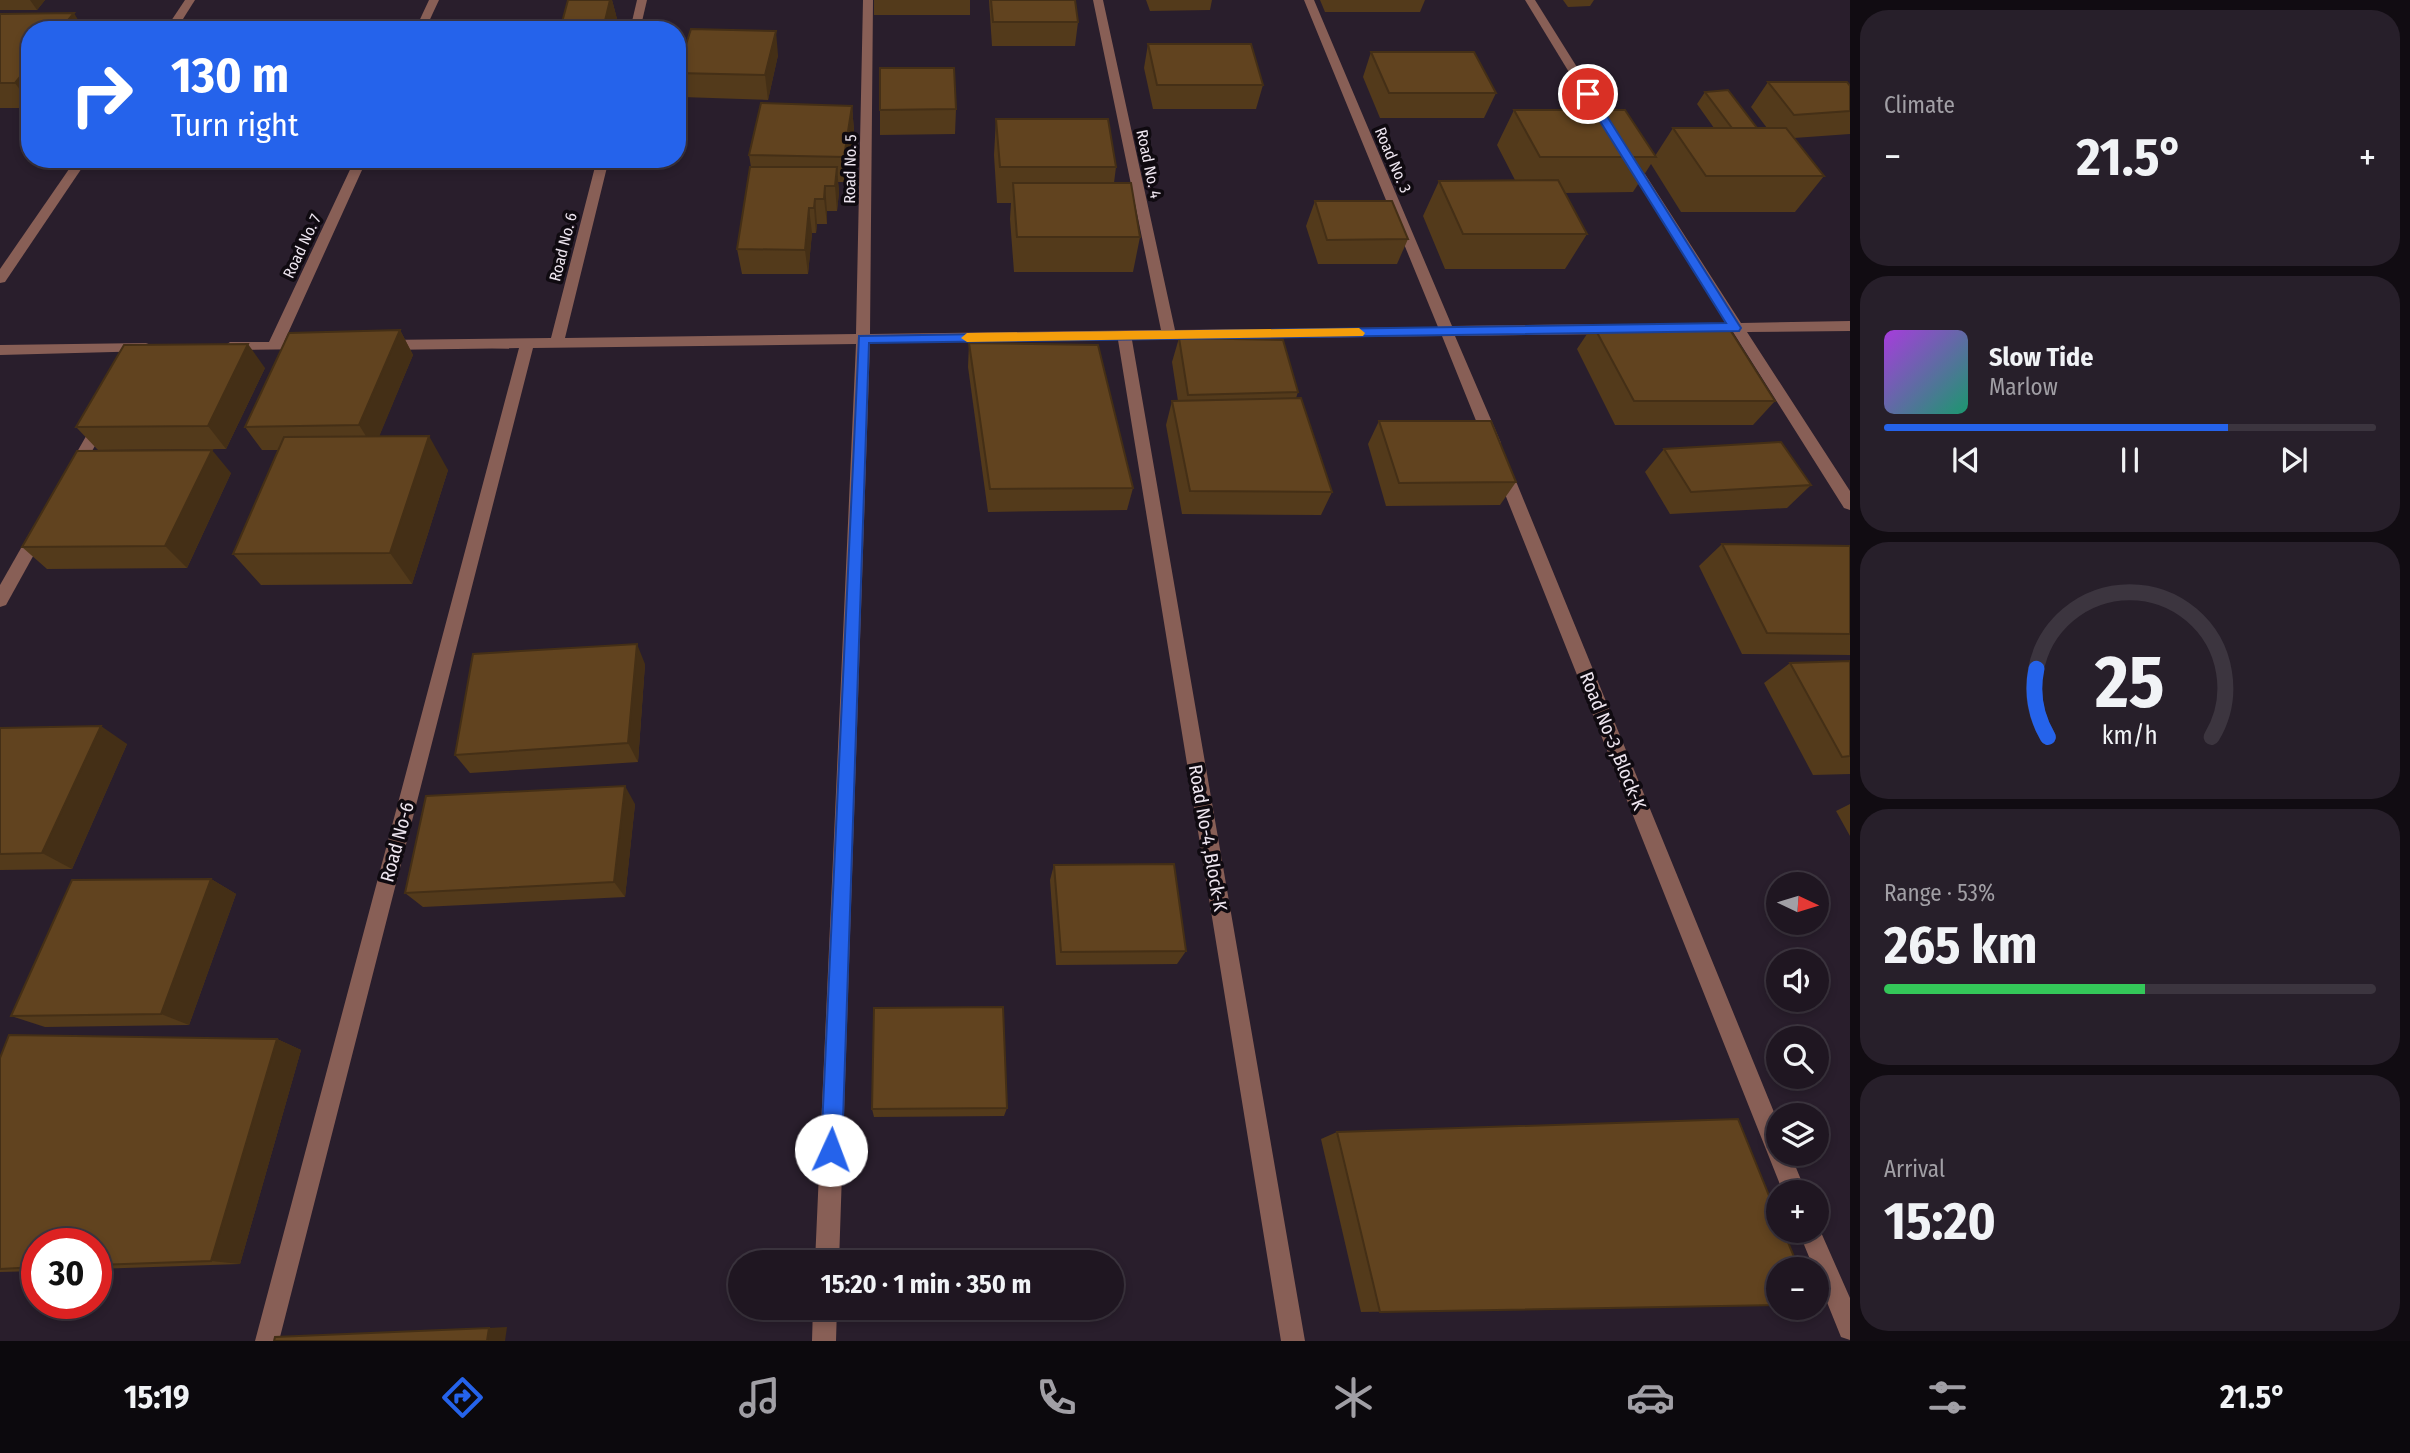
<!DOCTYPE html>
<html lang="en">
<head>
<meta charset="utf-8">
<style>
	:root { --surface:#1f1621; --page:#271f2a; --text:#f1f3f6; --muted:#a19fa5; --line:#3c353f; --accent:#2563eb }
	body { margin:0; font-family:"Fira Sans Condensed",sans-serif; background:var(--page); color:var(--text); height:100vh; display:flex; flex-direction:column; font-size:26px; white-space:nowrap }
	* { box-sizing:border-box; margin:0 }
	p { font-size:23px; color:var(--muted) }
	.icon { flex:none; width:38px; height:38px; fill:none; stroke:currentColor; stroke-width:2; stroke-linecap:round; stroke-linejoin:round }
	.map { position:relative; flex:1; overflow:hidden }
	.side { display:flex; flex-direction:column; gap:10px; padding:10px; background:#110c12; width:560px }
	.side>* { flex:none }
	.hud { position:absolute; left:21px; top:21px; width:665px; height:147px; border-radius:28px; box-shadow:0 4px 10px #0003,0 0 0 2px var(--line); background:#2563eb; color:#fff; overflow:hidden }
	.needle { width:46px; rotate:94deg }
	.fabs { position:absolute; left:1766px; top:872px; display:grid; gap:14px }
	.fabs a { display:grid; place-items:center; width:63px; height:63px; border-radius:50%; background:var(--surface); box-shadow:0 4px 10px #0003,0 0 0 2px var(--line); font-size:35px }
	.speed { position:absolute; left:21px; top:1228px; display:flex; gap:14px; font-size:35px; font-weight:700; text-align:center }
	.speed>* { display:grid; place-content:center; width:91px; height:91px; border-radius:50%; background:var(--surface); box-shadow:0 4px 10px #0003,0 0 0 2px var(--line); line-height:1 }
	.speed .limit { border:10px solid #d22; background:#fff; color:#111 }
	.pin { position:absolute; display:grid; place-items:center; width:60px; height:60px; color:#fff; margin:-30px; border:4px solid #fff; border-radius:50%; box-shadow:0 2px 7px #0007 }
	.me { position:absolute; width:77px; margin:-38px; rotate:2deg; stroke-linejoin:round; filter:drop-shadow(0 0 5px #0008) }
	.turn { display:flex; align-items:center; gap:24px; height:147px; padding:0 35px; font-size:32px }
	.turn .icon { width:91px; height:91px; stroke-width:2.5 }
	.turn b { display:block; font-size:49px; line-height:60px }
	.big { font-size:52px; font-weight:700; line-height:1.1 }
	.side .widget { flex:1; display:flex; flex-direction:column; justify-content:center; gap:10px; min-width:0; padding:0 24px; border-radius:28px; background:var(--page) }
	.side .dial { align-items:center; gap:0 }
	.dial svg { height:182px; overflow:visible; fill:none; stroke:var(--line); stroke-width:7; stroke-linecap:round; text-anchor:middle }
	.dial text { fill:var(--text); stroke:none }
	.song { display:flex; align-items:center; gap:21px }
	.cover { width:84px; height:84px; border-radius:10px; background:linear-gradient(135deg,hsl(280 70% 55%),hsl(160 70% 35%)) }
	.played { height:7px; border-radius:4px; background:linear-gradient(90deg,var(--accent) 70%,var(--line) 70%) }
	.keys { display:flex; justify-content:space-around; direction:ltr }
	.heat { display:flex; justify-content:space-between; align-items:center; font-size:38px; direction:ltr }
	.charge { height:10px; border-radius:5px; background:linear-gradient(90deg,#34c759 53%,var(--line) 0) }
	.trip { position:absolute; left:728px; top:1250px; width:396px; height:70px; border-radius:35px; background:var(--surface); box-shadow:0 4px 10px #0003,0 0 0 2px var(--line); font-weight:700; line-height:70px; text-align:center }
	.dock { display:flex; height:112px; justify-content:space-around; align-items:center; background:#0c090d; color:var(--muted) }
	.dock .icon { width:49px; height:49px }
	.dock .selected { color:var(--accent) }
	.dock b { font-size:32px; color:var(--text) }
	main { display:flex; flex:1; min-height:0 }
	.map>svg:first-child { display:block }
	.lines { fill:none; stroke-linecap:round; stroke-linejoin:round }
	.minor { fill:#885f56; fill-rule:evenodd }
	.wall { fill:#533a1b }
	.shaded-wall { fill:#442f16 }
	.building { fill:#61431f; stroke:#442f16; stroke-width:2 }
	.route { fill:#2563eb; stroke:#184099; stroke-width:2 }
	.slow { fill:#f59e0b }
	.labels { text-anchor:middle; dominant-baseline:central; stroke-width:7; stroke-linejoin:round; paint-order:stroke }
	.far-street-label { font-size:16px; fill:#eee6f0; stroke:#0f0a10 }
	.street-label { font-size:19px; fill:#eee6f0; stroke:#0f0a10 }
</style>
</head>
<body>
<main>
<div class="map">
<svg width="1850" height="1341" viewBox="0 0 1850 1341">
	<rect width="100%" height="100%" fill="#291e2c"/>
	<g class="lines">
		<g class="minor">
			<polygon points="185,0 195,0 176,30 165,30"/>
			<polygon points="429,0 439,0 425,30 415,30"/>
			<polygon points="637,0 647,0 640,30 630,30"/>
			<polygon points="863,0 873,0 870,334 1161,330 1093,0 1103,0 1175,330 1438,327 1304,0 1314,0 1452,326 1612,324 1619,329 1612,334 1455,336 1501,443 1493,449 1485,443 1442,336 1132,340 1305,1341 1281,1341 1118,340 870,343 839,1262 815,1262 856,344 533,348 279,1341 255,1341 519,348 384,350 377,345 384,340 551,338 597,159 609,159 565,338 856,334"/>
			<polygon points="1525,0 1535,0 1615,128 1613,130 1603,128"/>
			<polygon points="1630,156 1636,160 1741,323 1850,321 1850,331 1747,332 1850,491 1850,510 1844,508 1733,332 1702,331 1702,325 1727,323 1624,160"/>
			<polygon points="76,159 88,159 5,282 0,283 0,269"/>
			<polygon points="355,159 367,159 284,342 307,341 314,346 312,349 225,350 223,347 230,342 269,342"/>
			<polygon points="146,343 151,345 151,351 0,355 0,345"/>
			<polygon points="102,416 109,421 79,474 69,474 66,470 69,466 97,417"/>
			<polygon points="1503,463 1511,469 1778,1122 1778,1153 1790,1153 1806,1192 1783,1192 1495,469"/>
			<polygon points="39,525 47,531 6,605 0,607 0,585 33,527"/>
			<polygon points="1816,1221 1850,1298 1850,1340 1841,1337 1816,1275 1816,1269 1814,1269 1798,1230 1816,1230"/>
			<polygon points="813,1307 837,1307 836,1341 812,1341"/>
		</g>
	</g>
	<g class="wall">
		<polygon points="0,0 45,0 37,10 0,10"/>
		<polygon points="568,0 612,0 617,19 614,30 562,30 561,26"/>
		<rect x="874" y="0" width="96" height="15"/>
		<polygon points="989,0 1075,0 1078,22 1075,46 992,46"/>
		<polygon points="1146,0 1212,0 1210,10 1150,11"/>
		<polygon points="1320,0 1425,0 1420,12 1325,12"/>
		<polygon points="1563,0 1594,0 1590,6 1568,7"/>
		<polygon points="0,14 30,30 30,108 0,108"/>
		<polygon points="1148,44 1263,85 1256,109 1153,109 1144,68"/>
		<polygon points="1371,52 1496,93 1484,118 1380,118 1363,77"/>
		<polygon points="778,55 768,100 682,97 677,72"/>
		<polygon points="1768,82 1850,86 1850,134 1794,138 1824,176 1795,212 1681,212 1651,164 1633,192 1564,193 1587,234 1565,269 1445,269 1423,216 1439,181 1515,180 1497,145 1514,110 1655,156 1673,128 1714,128 1697,104 1705,92 1757,128 1767,128 1751,107"/>
		<polygon points="852,106 854,131 846,182 838,182 839,192 837,211 827,211 827,224 817,224 816,233 812,233 808,274 742,274 737,249 751,167 749,155"/>
		<polygon points="956,109 955,134 880,135 880,110"/>
		<polygon points="996,119 1116,167 1114,183 1140,237 1133,272 1014,272 1010,219 1011,203 997,203 994,155"/>
		<polygon points="1315,201 1408,239 1397,264 1318,264 1306,226"/>
		<polygon points="1593,325 1775,401 1753,425 1615,425 1577,349"/>
		<polygon points="400,330 413,355 379,436 448,470 412,584 261,585 233,554 278,450 262,450 245,427"/>
		<polygon points="1179,338 1298,392 1296,398 1332,492 1321,515 1182,514 1166,425 1172,401 1178,401 1172,362"/>
		<polygon points="969,343 1133,488 1127,510 988,512 968,367"/>
		<polygon points="265,368 226,449 98,450 76,427"/>
		<polygon points="1379,421 1516,482 1500,505 1386,506 1368,444"/>
		<polygon points="1664,449 1811,485 1787,508 1670,514 1645,472"/>
		<polygon points="231,473 187,568 47,569 22,547"/>
		<polygon points="1722,544 1850,546 1850,655 1742,654 1699,566"/>
		<polygon points="1850,661 1850,774 1813,775 1764,683 1790,663"/>
		<polygon points="645,664 638,762 470,773 455,755"/>
		<polygon points="0,728 127,744 72,869 0,870"/>
		<polygon points="635,804 625,897 423,907 405,893"/>
		<polygon points="1850,804 1850,836 1836,811"/>
		<polygon points="1054,865 1186,951 1177,964 1056,965 1050,880"/>
		<polygon points="211,879 236,894 189,1025 45,1027 11,1016"/>
		<polygon points="277,1039 301,1050 240,1264 96,1269 96,1244 37,1244 37,1271 0,1272 0,1058"/>
		<polygon points="1007,1108 1004,1116 874,1117 872,1109"/>
		<polygon points="1337,1132 1778,1305 1361,1312 1321,1139"/>
	</g>
	<g class="shaded-wall">
		<polygon points="30,0 45,0 37,10"/>
		<polygon points="610,0 612,0 617,19 614,30 605,30 604,25"/>
		<polygon points="74,13 84,30 60,30"/>
		<polygon points="776,31 778,55 768,100 765,75"/>
		<polygon points="30,65 30,103 15,83"/>
		<polygon points="852,106 854,131 846,182 844,157"/>
		<polygon points="837,167 839,192 837,211 835,186"/>
		<polygon points="825,186 827,211 827,224 824,199"/>
		<polygon points="815,199 817,224 816,233 814,208"/>
		<polygon points="809,208 812,233 808,274 805,250"/>
		<polygon points="400,330 413,355 374,449 359,425"/>
		<polygon points="248,344 265,368 226,449 208,426"/>
		<polygon points="429,436 448,470 412,584 390,553"/>
		<polygon points="212,450 231,473 187,568 165,546"/>
		<polygon points="637,644 645,664 638,762 628,743"/>
		<polygon points="101,726 127,744 72,869 42,853"/>
		<polygon points="625,786 635,804 625,897 614,882"/>
		<polygon points="211,879 236,894 189,1025 161,1014"/>
		<polygon points="277,1039 301,1050 240,1264 211,1261"/>
		<polygon points="507,1327 505,1341 487,1341 489,1328"/>
	</g>
	<g class="building">
		<polygon points="568,0 610,0 604,25 561,26"/>
		<polygon points="991,0 1075,0 1078,22 993,22"/>
		<polygon points="74,13 60,30 30,30 30,65 15,83 0,83 0,14"/>
		<polygon points="691,29 776,31 765,75 677,73"/>
		<polygon points="1148,44 1251,44 1263,85 1157,85"/>
		<polygon points="1371,52 1474,52 1496,93 1389,93"/>
		<polygon points="880,68 954,68 956,109 880,110"/>
		<polygon points="1768,82 1847,82 1850,86 1850,111 1794,115"/>
		<polygon points="1728,90 1757,128 1732,128 1705,92"/>
		<polygon points="761,103 852,106 844,157 749,155"/>
		<polygon points="1514,110 1625,110 1656,157 1540,157"/>
		<polygon points="996,119 1108,119 1116,167 1000,167"/>
		<polygon points="1673,128 1786,128 1824,176 1706,176"/>
		<polygon points="750,167 837,167 835,186 825,186 824,199 815,199 814,208 809,208 805,250 737,249"/>
		<polygon points="1558,180 1587,234 1463,234 1439,181"/>
		<polygon points="1013,183 1131,183 1140,237 1017,237"/>
		<polygon points="1315,201 1392,201 1408,239 1327,240"/>
		<polygon points="1593,325 1727,325 1775,401 1634,401"/>
		<polygon points="400,330 359,425 245,427 289,333"/>
		<polygon points="1179,338 1283,340 1298,392 1188,395"/>
		<polygon points="969,343 1098,345 1133,488 990,489"/>
		<polygon points="248,344 208,426 76,427 124,345"/>
		<polygon points="1301,398 1332,492 1190,491 1172,401"/>
		<polygon points="1379,421 1491,421 1516,482 1399,483"/>
		<polygon points="429,436 390,553 233,554 284,437"/>
		<polygon points="1781,442 1811,485 1691,492 1664,449"/>
		<polygon points="212,450 165,546 22,547 77,451"/>
		<polygon points="1722,544 1850,546 1850,634 1767,633"/>
		<polygon points="637,644 628,743 455,755 473,654"/>
		<polygon points="1850,661 1850,756 1842,757 1790,663"/>
		<polygon points="101,726 42,853 0,854 0,728"/>
		<polygon points="625,786 614,882 405,893 426,796"/>
		<polygon points="1174,864 1186,951 1061,952 1054,865"/>
		<polygon points="211,879 161,1014 11,1016 72,880"/>
		<polygon points="1003,1007 1007,1108 872,1109 874,1008"/>
		<polygon points="9,1035 277,1039 211,1261 96,1265 96,1244 37,1244 37,1267 0,1269 0,1058"/>
		<polygon points="1738,1119 1778,1218 1778,1230 1783,1230 1799,1269 1778,1269 1778,1305 1380,1312 1337,1132"/>
		<polygon points="489,1328 487,1341 274,1341 275,1337"/>
	</g>
	<polygon class="route" points="1584,91 1593,94 1741,328 1739,331 869,343 842,1150 839,1157 831,1160 824,1157 821,1150 859,336 1726,323 1583,94"/>
	<polygon class="slow" points="1359,328 1365,333 1363,336 967,342 961,338 967,333"/>
	<g class="labels">
		<g class="far-street-label">
			<text transform="translate(1393 160) rotate(67)">Road No. 3</text>
			<text transform="translate(1149 164) rotate(78)">Road No. 4</text>
			<text transform="translate(850 169) rotate(-89)">Road No. 5</text>
			<text transform="translate(302 246) rotate(-65)">Road No. 7</text>
			<text transform="translate(563 247) rotate(-76)">Road No. 6</text>
		</g>
		<g class="street-label">
			<text transform="translate(1613 741) rotate(68)">Road No-3 ,Block-K</text>
			<text transform="translate(1208 838) rotate(80)">Road No-4 ,Block-K</text>
			<text transform="translate(397 842) rotate(-75)">Road No-6</text>
		</g>
	</g>
</svg>
<div class="fabs">
<a><svg class="needle" viewBox="-14 -14 28 28"><path d="M0-13l5 13h-10z" fill="#e53935"/><path d="M0 13l5-13h-10z" fill="#a19fa5"/></svg></a>
<a><svg class="icon" aria-label="sound" viewBox="0 0 24 24"><path d="M4 9h4l5-4v14l-5-4H4zM17 9q2 3 0 6"/></svg></a>
<a><svg class="icon" aria-label="search" viewBox="0 0 24 24"><circle cx="10" cy="10" r="6"/><path d="M15 15l6 6"/></svg></a>
<a><svg class="icon" aria-label="layers" viewBox="0 0 24 24"><path d="M12 4l9 5-9 5-9-5zM3 14l9 5 9-5"/></svg></a>
<a>+</a>
<a>−</a>
</div>
<div class="speed"><div class="limit">30</div></div>
<div class="pin" style="left:1588px;top:94px;background:#d93025"><svg class="icon" aria-label="arrive" viewBox="0 0 24 24"><path d="M6 21V4h12l-3 4 3 4H6"/></svg></div>
<svg class="me" style="left:831px;top:1150px" viewBox="-20 -20 40 40"><circle r="19" fill="#fff"/><path d="M0-13L10 11 0 6-10 11z" fill="#2563eb"/></svg>
<div class="trip">15:20 · 1 min · 350 m</div>
<div class="hud">
<div class="turn"><svg class="icon" aria-label="right" viewBox="0 0 24 24"><path d="M7 20v-9h11M14 6l5 5-5 5"/></svg><div><b>130 m</b>Turn right</div></div>
</div>
</div>
<section class="side">
<div class="widget"><p>Climate</p>
<div class="heat"><a>−</a><b class="big">21.5°</b><a>+</a></div>
</div>
<div class="widget">
<div class="song"><i class="cover"></i><div><b>Slow Tide</b><p>Marlow</p></div></div>
<div class="played"></div>
<div class="keys"><svg class="icon" aria-label="previous" viewBox="0 0 24 24"><path d="M18 5L8 12l10 7zM5 5v14"/></svg><svg class="icon" aria-label="pause" viewBox="0 0 24 24"><path d="M8 5v14M16 5v14"/></svg><svg class="icon" aria-label="next" viewBox="0 0 24 24"><path d="M6 5l10 7-10 7zM19 5v14"/></svg></div>
</div>
<div class="widget dial"><svg viewBox="0 0 100 80">
<path d="M14 69A42 42 0 1 1 86 69"/>
<path d="M14 69A42 42 0 0 1 9 39" stroke="#2563eb"/>
<text x="50" y="56" font-size="32" font-weight="700">25</text>
<text x="50" y="72" font-size="11">km/h</text>
</svg></div>
<div class="widget"><p>Range · 53%</p><b class="big">265 km</b><div class="charge"></div></div>
<div class="widget"><p>Arrival</p><b class="big">15:20</b></div>
</section>
</main>
<nav class="dock">
<b>15:19</b>
<svg class="icon selected" aria-label="directions" viewBox="0 0 24 24"><path d="M12 3l9 9-9 9-9-9zM9 14v-3h6M13 9l2 2-2 2"/></svg>
<svg class="icon" aria-label="music" viewBox="0 0 24 24"><path d="M9 18V5l10-2v13"/><circle cx="6" cy="18" r="3"/><circle cx="16" cy="16" r="3"/></svg>
<svg class="icon" aria-label="phone" viewBox="0 0 24 24"><path d="M5 4h4l2 5-3 2q2 4 5 5l2-3 5 2v4C11 20 4 13 5 4z"/></svg>
<svg class="icon" aria-label="climate" viewBox="0 0 24 24"><path d="M12 3v18M4 7l16 10M4 17L20 7"/></svg>
<svg class="icon" aria-label="car" viewBox="0 0 24 24"><path d="M5 17H2v-5l4-1 3-4h7l3 4 3 1v5h-3M9 17h6M6 11h13"/><circle cx="7" cy="17" r="2"/><circle cx="17" cy="17" r="2"/></svg>
<svg class="icon" aria-label="filters" viewBox="0 0 24 24"><path d="M4 7h16M4 17h16"/><circle cx="9" cy="7" r="2"/><circle cx="15" cy="17" r="2"/></svg>
<b>21.5°</b>
</nav>
</body>
</html>
